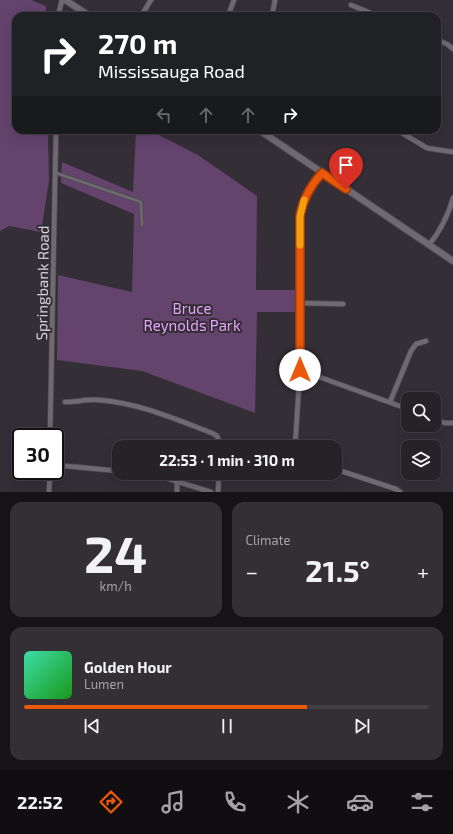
<!DOCTYPE html>
<html lang="en">
<head>
<meta charset="utf-8">
<style>
	:root { --surface:#272228; --page:#332f34; --text:#f1f3f6; --muted:#a4a4a8; --line:#433f45; --accent:#ea580c }
	body { margin:0; font-family:"Exo 2",sans-serif; background:var(--page); color:var(--text); height:100vh; display:flex; flex-direction:column; font-size:15px; white-space:nowrap }
	* { box-sizing:border-box; margin:0 }
	p { font-size:13px; color:var(--muted) }
	.icon { flex:none; width:22px; height:22px; fill:none; stroke:currentColor; stroke-width:2; stroke-linecap:round; stroke-linejoin:round }
	.map { position:relative; height:492px; overflow:hidden }
	.sheet { display:flex; flex-direction:column; gap:10px; padding:10px; background:#151316; flex:1 }
	.sheet>* { flex:none }
	.top-card { position:absolute; left:12px; top:12px; width:429px; height:122px; border-radius:12px; box-shadow:0 4px 16px #0002,0 0 0 1px var(--line); background:#202124; color:#fff; overflow:hidden }
	.tools { position:absolute; left:401px; top:392px; display:grid; gap:8px }
	.tools a { display:grid; place-items:center; width:40px; height:40px; border-radius:8px; background:var(--surface); box-shadow:0 4px 16px #0002,0 0 0 1px var(--line); font-size:20px }
	.speed { position:absolute; left:12px; top:428px; display:flex; gap:8px; font-size:20px; font-weight:700; text-align:center }
	.speed>* { display:grid; place-content:center; width:52px; height:52px; border-radius:50%; background:var(--surface); box-shadow:0 4px 16px #0002,0 0 0 1px var(--line); line-height:1 }
	.speed .limit { border:2px solid #111; border-radius:6px; background:#fff; color:#111 }
	.pin { position:absolute; display:grid; place-items:center; width:34px; height:34px; color:#fff; margin:-41px -17px; border-radius:50% 50% 50% 0; rotate:-45deg; box-shadow:0 0 4px #0007 }
	.pin .icon { rotate:45deg }
	.me { position:absolute; width:44px; margin:-22px; rotate:0deg; stroke-linejoin:round; filter:drop-shadow(0 0 3px #0008) }
	.turn { display:flex; align-items:center; gap:14px; height:84px; padding:0 20px; font-size:18px }
	.turn .icon { width:52px; height:52px; stroke-width:2.5 }
	.turn b { display:block; font-size:28px; line-height:34px }
	.lanes { display:flex; align-items:center; height:38px; padding:0 20px; background:#0003; justify-content:center; gap:20px; direction:ltr }
	.lanes .off { opacity:.35 }
	.big { font-size:30px; font-weight:700; line-height:1.1 }
	.sheet .widget { flex:1; display:flex; flex-direction:column; justify-content:center; gap:6px; min-width:0; padding:0 14px; border-radius:12px; background:var(--page) }
	.sheet .dial { align-items:center; gap:0 }
	.dial b { font-size:52px; line-height:1 }
	.song { display:flex; align-items:center; gap:12px }
	.cover { width:48px; height:48px; border-radius:6px; background:linear-gradient(135deg,hsl(160 70% 55%),hsl(120 70% 35%)) }
	.played { height:4px; border-radius:2px; background:linear-gradient(90deg,var(--accent) 70%,var(--line) 70%) }
	.keys { display:flex; justify-content:space-around; direction:ltr }
	.heat { display:flex; justify-content:space-between; align-items:center; font-size:22px; direction:ltr }
	.sheet .tiles { flex:1; display:grid; gap:10px; grid-template-columns:1fr 1fr }
	.widget:last-child { grid-column:span 2 }
	.trip { position:absolute; left:112px; top:440px; width:230px; height:40px; border-radius:12px; background:var(--surface); box-shadow:0 4px 16px #0002,0 0 0 1px var(--line); font-weight:700; line-height:40px; text-align:center }
	.dock { display:flex; height:64px; justify-content:space-around; align-items:center; background:#100e10; color:var(--muted) }
	.dock .icon { width:28px; height:28px }
	.dock .selected { color:var(--accent) }
	.dock b { font-size:18px; color:var(--text) }
	.map>svg:first-child { display:block }
	.green { fill:#64436d }
	.lines { fill:none; stroke-linecap:round; stroke-linejoin:round }
	.lane-casing { stroke:#504b51; stroke-width:4.5 }
	.street-casing { stroke:#504b51; stroke-width:6 }
	.secondary-casing { stroke:#504b51; stroke-width:8 }
	.lane { stroke:#6f6971; stroke-width:2.5 }
	.street { stroke:#6f6971; stroke-width:4.5 }
	.secondary { stroke:#6f6971; stroke-width:6 }
	.route-casing { stroke:#983908; stroke-width:10 }
	.route { stroke:#ea580c; stroke-width:7 }
	.slow { stroke:#f59e0b; stroke-width:7 }
	.labels { text-anchor:middle; dominant-baseline:central; stroke-width:4; stroke-linejoin:round; paint-order:stroke }
	.street-label { font-size:15px; fill:#d7d3d8; stroke:#342e36 }
	.park-label { font-size:15px; fill:#e5a4f8; stroke:#342e36 }
</style>
</head>
<body>
<div class="map">
<svg width="453" height="492" viewBox="0 0 453 492">
	<rect width="100%" height="100%" fill="#342e36"/>
	<g class="green">
		<polygon points="0,0 31,0 46,6 46,16 16,16 16,130 48,130 49,181 41,232 9,226 0,231"/>
		<polygon points="136,130 149,130 198,155 257,196 256,290 296,290 295,312 257,312 255,413 142,371 57,360 58,275 132,292 134,214 61,183 62,162 133,192"/>
	</g>
	<g class="lines">
		<defs>
			<polyline id="lane" points="56,173 141,202 142,225"/>
			<g id="street">
				<polyline points="351,5 378,16"/>
				<polyline points="58,16 62,0"/>
				<polyline points="141,16 151,0"/>
				<polyline points="228,16 234,0"/>
				<polyline points="272,16 275,0"/>
				<polyline points="437,40 447,44 453,49"/>
				<polyline points="397,130 427,148 453,152"/>
				<path d="M429,245C441,230 448,216 453,198"/>
				<polyline points="300,303 343,304"/>
				<polyline points="300,370 408,409"/>
				<path d="M65,402C76,402 88,399 99,400C139,403 175,419 212,433L217,436L221,447"/>
				<polyline points="390,402 411,351 416,344 426,341"/>
				<polyline points="434,419 445,423 453,423"/>
				<polyline points="50,437 56,130"/>
				<path d="M295,447L300,370V216C303,199 311,185 322,173"/>
				<polyline points="55,465 119,471"/>
				<polyline points="335,469 396,489 400,492"/>
				<polyline points="133,473 159,476 211,492"/>
				<polyline points="49,492 50,471"/>
				<polyline points="177,492 177,482"/>
				<polyline points="218,492 219,473"/>
			</g>
			<g id="secondary">
				<polyline points="65,0 90,16"/>
				<polyline points="259,130 453,261"/>
			</g>
		</defs>
		<use href="#lane" class="lane-casing"/>
		<use href="#street" class="street-casing"/>
		<use href="#secondary" class="secondary-casing"/>
		<use href="#lane" class="lane"/>
		<use href="#street" class="street"/>
		<use href="#secondary" class="secondary"/>
	</g>
	<g class="lines">
		<defs>
			<path id="route" d="M300,370V216C303,199 311,185 322,173L346,189"/>
		</defs>
		<use href="#route" class="route-casing"/>
		<use href="#route" class="route"/>
		<polyline class="slow" points="300,245 300,216 304,200"/>
	</g>
	<g class="labels">
		<g class="street-label">
			<text transform="translate(42 283) rotate(-89)">Springbank Road</text>
		</g>
		<g class="park-label">
			<text x="192" y="308">Bruce<tspan x="192" dy="17">Reynolds Park</tspan></text>
		</g>
	</g>
</svg>
<div class="tools">
<a><svg class="icon" aria-label="search" viewBox="0 0 24 24"><circle cx="10" cy="10" r="6"/><path d="M15 15l6 6"/></svg></a>
<a><svg class="icon" aria-label="layers" viewBox="0 0 24 24"><path d="M12 4l9 5-9 5-9-5zM3 14l9 5 9-5"/></svg></a>
</div>
<div class="speed"><div class="limit">30</div></div>
<div class="pin" style="left:346px;top:189px;background:#d93025"><svg class="icon" aria-label="arrive" viewBox="0 0 24 24"><path d="M6 21V4h12l-3 4 3 4H6"/></svg></div>
<svg class="me" style="left:300px;top:370px" viewBox="-20 -20 40 40"><circle r="19" fill="#fff"/><path d="M0-13L10 11 0 6-10 11z" fill="#ea580c"/></svg>
<div class="trip">22:53 · 1 min · 310 m</div>
<div class="top-card">
<div class="turn"><svg class="icon" aria-label="right" viewBox="0 0 24 24"><path d="M7 20v-9h11M14 6l5 5-5 5"/></svg><div><b>270 m</b>Mississauga Road</div></div>
<div class="lanes"><svg class="icon off" aria-label="left" viewBox="0 0 24 24"><path d="M17 20v-9H6M10 6l-5 5 5 5"/></svg><svg class="icon off" aria-label="ahead" viewBox="0 0 24 24"><path d="M12 20V5M6 11l6-6 6 6"/></svg><svg class="icon off" aria-label="ahead" viewBox="0 0 24 24"><path d="M12 20V5M6 11l6-6 6 6"/></svg><svg class="icon" aria-label="right" viewBox="0 0 24 24"><path d="M7 20v-9h11M14 6l5 5-5 5"/></svg></div>
</div>
</div>
<section class="sheet">
<div class="tiles">
<div class="widget dial"><b>24</b><p>km/h</p></div>
<div class="widget"><p>Climate</p>
<div class="heat"><a>−</a><b class="big">21.5°</b><a>+</a></div>
</div>
<div class="widget">
<div class="song"><i class="cover"></i><div><b>Golden Hour</b><p>Lumen</p></div></div>
<div class="played"></div>
<div class="keys"><svg class="icon" aria-label="previous" viewBox="0 0 24 24"><path d="M18 5L8 12l10 7zM5 5v14"/></svg><svg class="icon" aria-label="pause" viewBox="0 0 24 24"><path d="M8 5v14M16 5v14"/></svg><svg class="icon" aria-label="next" viewBox="0 0 24 24"><path d="M6 5l10 7-10 7zM19 5v14"/></svg></div>
</div>
</div>
</section>
<nav class="dock">
<b>22:52</b>
<svg class="icon selected" aria-label="directions" viewBox="0 0 24 24"><path d="M12 3l9 9-9 9-9-9zM9 14v-3h6M13 9l2 2-2 2"/></svg>
<svg class="icon" aria-label="music" viewBox="0 0 24 24"><path d="M9 18V5l10-2v13"/><circle cx="6" cy="18" r="3"/><circle cx="16" cy="16" r="3"/></svg>
<svg class="icon" aria-label="phone" viewBox="0 0 24 24"><path d="M5 4h4l2 5-3 2q2 4 5 5l2-3 5 2v4C11 20 4 13 5 4z"/></svg>
<svg class="icon" aria-label="climate" viewBox="0 0 24 24"><path d="M12 3v18M4 7l16 10M4 17L20 7"/></svg>
<svg class="icon" aria-label="car" viewBox="0 0 24 24"><path d="M5 17H2v-5l4-1 3-4h7l3 4 3 1v5h-3M9 17h6M6 11h13"/><circle cx="7" cy="17" r="2"/><circle cx="17" cy="17" r="2"/></svg>
<svg class="icon" aria-label="filters" viewBox="0 0 24 24"><path d="M4 7h16M4 17h16"/><circle cx="9" cy="7" r="2"/><circle cx="15" cy="17" r="2"/></svg>
</nav>
</body>
</html>
